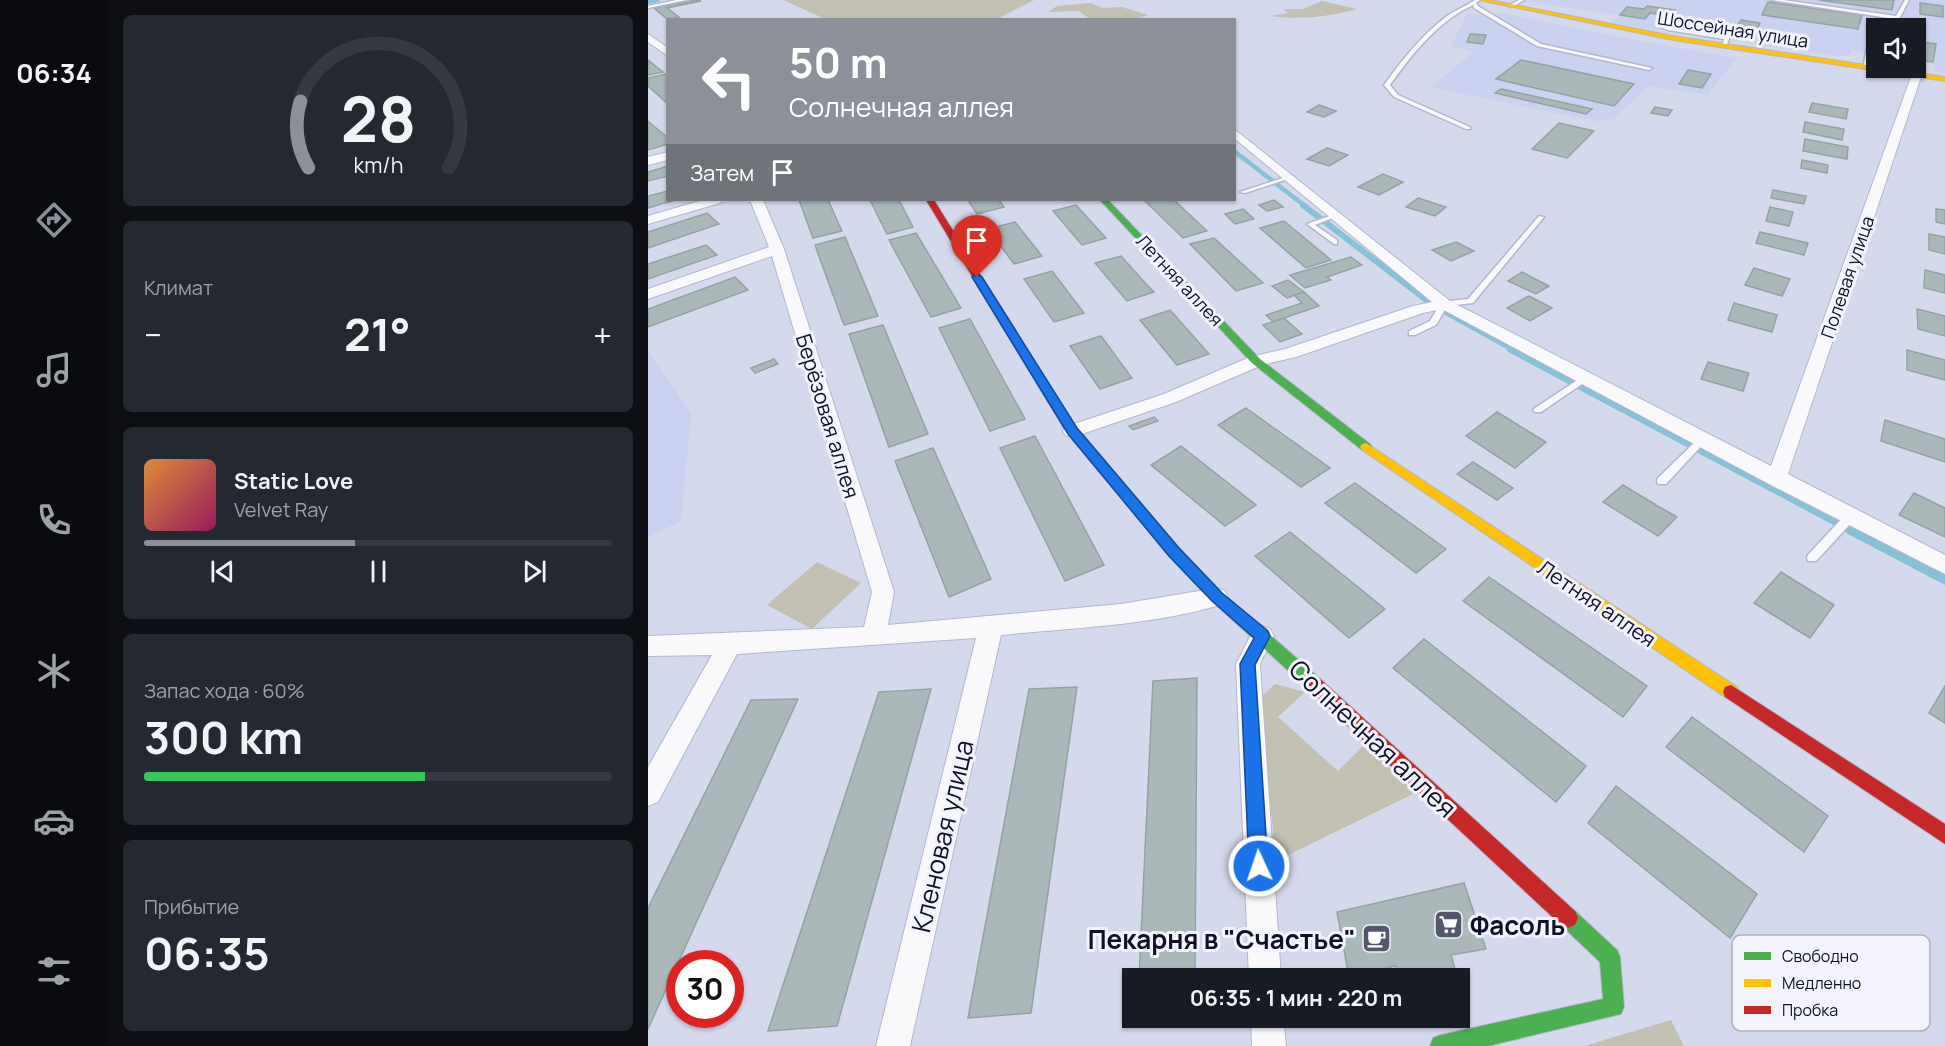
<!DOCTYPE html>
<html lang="ru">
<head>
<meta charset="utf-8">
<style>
	:root { --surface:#171b24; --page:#242831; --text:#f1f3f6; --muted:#9ea1a6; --line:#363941; --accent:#8c9099 }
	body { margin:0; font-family:Manrope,sans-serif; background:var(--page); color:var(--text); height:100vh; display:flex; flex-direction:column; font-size:22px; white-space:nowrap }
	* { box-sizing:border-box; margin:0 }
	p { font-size:20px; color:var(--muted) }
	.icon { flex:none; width:33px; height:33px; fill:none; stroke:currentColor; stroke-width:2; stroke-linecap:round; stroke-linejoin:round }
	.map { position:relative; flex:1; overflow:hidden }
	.side { display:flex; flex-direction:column; gap:15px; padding:15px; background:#0d0f14; width:540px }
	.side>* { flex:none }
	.top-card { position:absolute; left:18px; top:18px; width:570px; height:183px; border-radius:0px; box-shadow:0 2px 4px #0004; background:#8c9099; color:#fff; overflow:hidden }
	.buttons { position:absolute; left:1218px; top:18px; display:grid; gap:12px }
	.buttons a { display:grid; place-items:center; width:60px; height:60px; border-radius:0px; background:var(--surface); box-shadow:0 2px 4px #0004; font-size:30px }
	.speed { position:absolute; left:18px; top:950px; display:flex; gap:12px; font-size:30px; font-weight:700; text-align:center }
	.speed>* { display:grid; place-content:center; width:78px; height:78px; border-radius:50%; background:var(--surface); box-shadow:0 2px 4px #0004; line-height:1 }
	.speed .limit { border:9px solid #d22; background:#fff; color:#111 }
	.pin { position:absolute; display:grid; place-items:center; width:51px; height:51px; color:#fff; margin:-62px -26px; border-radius:50% 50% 50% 0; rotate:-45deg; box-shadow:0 0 6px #0007 }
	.pin .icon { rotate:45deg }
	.me { position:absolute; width:66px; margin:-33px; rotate:357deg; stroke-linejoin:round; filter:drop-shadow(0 0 4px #0008) }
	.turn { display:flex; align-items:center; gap:21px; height:126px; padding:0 24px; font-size:27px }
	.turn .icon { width:78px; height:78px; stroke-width:2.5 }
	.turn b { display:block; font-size:42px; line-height:51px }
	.then { display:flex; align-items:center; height:57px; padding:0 24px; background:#0003; gap:12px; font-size:22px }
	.big { font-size:45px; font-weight:700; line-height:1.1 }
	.side .widget { flex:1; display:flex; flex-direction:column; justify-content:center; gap:9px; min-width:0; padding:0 21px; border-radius:9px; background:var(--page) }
	.side .dial { align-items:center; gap:0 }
	.dial svg { height:156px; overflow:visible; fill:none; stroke:var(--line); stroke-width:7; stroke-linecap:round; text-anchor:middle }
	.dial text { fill:var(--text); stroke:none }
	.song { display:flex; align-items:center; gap:18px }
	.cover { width:72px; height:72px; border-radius:9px; background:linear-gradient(135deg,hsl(30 70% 55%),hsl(330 70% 35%)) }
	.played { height:6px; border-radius:3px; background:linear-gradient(90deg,var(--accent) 45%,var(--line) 45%) }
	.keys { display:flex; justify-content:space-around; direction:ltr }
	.heat { display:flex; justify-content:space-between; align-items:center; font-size:33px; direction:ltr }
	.charge { height:9px; border-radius:4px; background:linear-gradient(90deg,#34c759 60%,var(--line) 0) }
	.trip { position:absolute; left:474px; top:968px; width:348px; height:60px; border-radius:0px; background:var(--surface); box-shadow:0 2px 4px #0004; font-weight:700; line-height:60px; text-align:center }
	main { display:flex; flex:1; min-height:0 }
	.dock { display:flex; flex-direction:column; width:108px; justify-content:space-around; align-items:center; background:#090b0e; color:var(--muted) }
	.dock .icon { width:42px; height:42px }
	.dock .current { color:var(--accent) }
	.dock b { font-size:27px; color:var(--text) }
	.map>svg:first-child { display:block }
	.built { fill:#cbd1f1 }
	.green { fill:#c2c0b3 }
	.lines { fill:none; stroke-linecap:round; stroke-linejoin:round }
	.stream-far4 { stroke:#86c1d7; stroke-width:4 }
	.stream-far3 { stroke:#86c1d7; stroke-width:4.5 }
	.stream-far2 { stroke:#86c1d7; stroke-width:6 }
	.stream-far1 { stroke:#86c1d7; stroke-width:8 }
	.stream { stroke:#86c1d7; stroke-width:9 }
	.building { fill:#aab8b9; stroke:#94a2a4; stroke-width:1.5 }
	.lane-casing { stroke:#b3b7cb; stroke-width:3 }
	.street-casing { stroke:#b3b7cb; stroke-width:2 }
	.fast-casing { stroke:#b3b7cb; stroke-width:2 }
	.slow-casing { stroke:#b3b7cb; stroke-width:2 }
	.jam-casing { stroke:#b3b7cb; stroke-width:2 }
	.lane { fill:#f9f9fc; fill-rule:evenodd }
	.street { fill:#f9f9fc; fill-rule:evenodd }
	.fast { fill:#4caf50; fill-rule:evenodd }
	.slow { fill:#ffc107; fill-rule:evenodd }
	.jam { fill:#c62828; fill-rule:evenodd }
	.route { fill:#1a73e8; stroke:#114b97; stroke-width:1.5 }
	.labels { text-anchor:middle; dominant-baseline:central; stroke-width:6; stroke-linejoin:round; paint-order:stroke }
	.far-street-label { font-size:18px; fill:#0f1127; stroke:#f3f4fb }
	.street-label { font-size:21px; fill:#0f1127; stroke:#f3f4fb }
	.near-street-label { font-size:26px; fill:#0f1127; stroke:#f3f4fb }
	.near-poi-label { font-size:26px; font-weight:bold; fill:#0f1127; stroke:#f3f4fb; text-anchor:start }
	.key { fill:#f3f4fb; stroke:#afb0bb; stroke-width:1.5 }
	.key-label { font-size:16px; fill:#0f1127 }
</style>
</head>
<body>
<main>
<nav class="dock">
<b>06:34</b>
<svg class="icon current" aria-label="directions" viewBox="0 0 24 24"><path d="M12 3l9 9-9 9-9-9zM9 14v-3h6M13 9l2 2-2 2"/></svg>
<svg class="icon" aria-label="music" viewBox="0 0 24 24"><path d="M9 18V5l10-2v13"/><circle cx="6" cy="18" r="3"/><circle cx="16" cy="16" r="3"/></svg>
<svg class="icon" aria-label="phone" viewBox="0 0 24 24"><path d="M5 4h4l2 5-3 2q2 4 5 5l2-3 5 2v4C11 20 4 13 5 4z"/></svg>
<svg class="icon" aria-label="climate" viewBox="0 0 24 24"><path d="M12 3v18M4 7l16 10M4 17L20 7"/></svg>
<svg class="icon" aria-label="car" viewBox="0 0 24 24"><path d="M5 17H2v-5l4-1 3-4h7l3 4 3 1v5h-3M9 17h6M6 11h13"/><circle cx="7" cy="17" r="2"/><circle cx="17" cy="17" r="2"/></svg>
<svg class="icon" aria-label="filters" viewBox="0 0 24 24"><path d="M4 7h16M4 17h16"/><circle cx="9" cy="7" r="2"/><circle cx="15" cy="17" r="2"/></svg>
</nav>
<section class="side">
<div class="widget dial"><svg viewBox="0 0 100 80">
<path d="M14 69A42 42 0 1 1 86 69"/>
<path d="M14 69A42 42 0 0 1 10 35" stroke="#8c9099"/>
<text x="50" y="56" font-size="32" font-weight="700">28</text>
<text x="50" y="72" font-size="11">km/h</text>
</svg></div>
<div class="widget"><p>Климат</p>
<div class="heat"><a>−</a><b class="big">21°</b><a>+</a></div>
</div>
<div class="widget">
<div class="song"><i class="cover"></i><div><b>Static Love</b><p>Velvet Ray</p></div></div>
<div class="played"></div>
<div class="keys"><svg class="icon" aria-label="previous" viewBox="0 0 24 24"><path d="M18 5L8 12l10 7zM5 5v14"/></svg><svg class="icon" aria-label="pause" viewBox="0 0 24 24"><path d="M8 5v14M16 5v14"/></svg><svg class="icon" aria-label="next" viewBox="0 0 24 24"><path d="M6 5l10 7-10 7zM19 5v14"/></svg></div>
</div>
<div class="widget"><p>Запас хода · 60%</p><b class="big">300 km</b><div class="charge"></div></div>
<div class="widget"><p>Прибытие</p><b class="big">06:35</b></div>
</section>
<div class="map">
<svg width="1297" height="1046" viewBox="0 0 1297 1046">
	<rect width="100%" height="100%" fill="#d5d9ed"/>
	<g class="built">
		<polygon points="867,0 1297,0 1297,74 1288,72 1285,62 1268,60 1268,28 1228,28 1228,54 1204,50 1202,55 1188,56 964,23 971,15"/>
		<polygon points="855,13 964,36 1088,58 1060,95 1000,86 965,119 946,121 743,79 783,87 827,51 803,46 819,14"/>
		<polygon points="0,351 43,413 33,521 0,537"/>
	</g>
	<g class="green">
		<polygon points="135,0 386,0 347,20 177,19"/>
		<path d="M674,1L709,9C680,17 652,20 622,16L640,13L635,9H655Z"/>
		<polygon points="443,3 455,8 474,7 500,15 487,19 444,20 430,11 400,12 409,6"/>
		<polygon points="169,562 213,583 164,629 119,605"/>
		<polygon points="627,684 657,692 630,717 690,771 717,744 767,793 628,861 612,698"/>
		<polygon points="1023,1020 1036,1046 936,1046"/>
	</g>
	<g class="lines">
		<polyline class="stream-far4" points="0,2 10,0"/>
		<polyline class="stream-far3" points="586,151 657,206"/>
		<polyline class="stream-far2" points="655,205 785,305 866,350"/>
		<polyline class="stream-far1" points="863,349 1205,531"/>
		<polyline class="stream" points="1202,530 1297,580"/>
	</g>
	<g class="building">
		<polygon points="48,0 53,1 19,8 31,17 20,20 6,8"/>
		<polygon points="1171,0 1246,0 1244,10"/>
		<polygon points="1120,2 1214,15 1210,29 1114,15"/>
		<polygon points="1272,3 1295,6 1295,17 1272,14"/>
		<polygon points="999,6 1027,10 1022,16 1002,13 997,19 972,15 979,7 996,9"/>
		<polygon points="1093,20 1112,23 1109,30 1089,27"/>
		<polygon points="1031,24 1067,30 1065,33 1028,28"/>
		<polygon points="822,34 838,35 835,44 819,42"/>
		<polygon points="1268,41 1288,44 1285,62 1268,60"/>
		<polygon points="0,60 15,72 0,75"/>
		<polygon points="873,60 986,84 966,106 848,79"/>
		<polygon points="1040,70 1063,74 1054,88 1031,84"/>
		<polygon points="18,74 20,76 20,104 0,86 0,78"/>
		<polygon points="853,89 944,109 938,114 847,93"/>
		<polygon points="1164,103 1200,109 1198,119 1161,112"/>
		<polygon points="671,105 688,111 676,117 659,112"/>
		<polygon points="1007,107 1024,110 1020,116 1003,113"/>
		<polygon points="0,121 20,138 20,144 0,150"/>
		<polygon points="1157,122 1196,129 1194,140 1155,132"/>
		<polygon points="911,123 946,131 919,158 884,149"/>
		<polygon points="1157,139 1200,147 1199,159 1155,151"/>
		<polygon points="679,148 700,155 681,166 659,159"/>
		<polygon points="1154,160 1180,165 1179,173 1153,168"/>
		<polygon points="20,166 20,176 0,181 0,172"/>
		<polygon points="735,174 755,182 731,195 710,187"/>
		<polygon points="1125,190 1158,196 1156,204 1123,198"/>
		<polygon points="20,191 20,200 27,200 0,208 0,196"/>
		<polygon points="770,198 798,207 787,216 758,207"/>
		<polygon points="151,200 180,200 194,231 165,238"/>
		<polygon points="222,200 251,200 265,227 239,234"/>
		<polygon points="320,200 351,200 356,207 329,214"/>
		<polygon points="496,200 526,200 559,231 535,238"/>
		<polygon points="626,200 635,207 619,211 611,205"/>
		<polygon points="428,205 458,238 434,245 405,211"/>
		<polygon points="1122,207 1145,212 1141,226 1118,221"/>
		<polygon points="595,209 606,219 587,224 577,214"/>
		<polygon points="1288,209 1297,210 1297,224 1288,222"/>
		<polygon points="59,213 71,224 0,248 0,232"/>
		<polygon points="636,221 683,260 658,268 612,228"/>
		<polygon points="367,222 394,256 366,264 340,229"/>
		<polygon points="1112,232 1160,243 1156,255 1108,243"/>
		<polygon points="268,233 313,308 283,317 241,240"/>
		<polygon points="1281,234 1297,237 1297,254 1281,250"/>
		<polygon points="197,237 230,316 196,325 167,245"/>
		<polygon points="566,238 615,283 588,291 542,244"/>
		<polygon points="808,242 826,251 803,261 784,250"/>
		<polygon points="58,245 69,255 0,279 0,264"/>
		<polygon points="473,256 500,286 506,292 479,301 447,263"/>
		<polygon points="703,257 714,265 679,277 683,280 657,288 642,275"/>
		<polygon points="1106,268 1142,279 1134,296 1097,285"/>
		<polygon points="1277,270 1297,275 1297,293 1276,288"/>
		<polygon points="404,271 436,313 406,322 376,279"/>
		<polygon points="874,272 901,286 888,294 860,281"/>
		<polygon points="87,277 100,290 0,327 0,309"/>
		<polygon points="640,280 656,292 639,298 624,286"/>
		<polygon points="656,292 671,306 625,322 618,315 654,303 646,295"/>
		<polygon points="881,296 904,308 882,321 859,308"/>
		<polygon points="1086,303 1129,315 1124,332 1080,320"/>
		<polygon points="1269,309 1297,316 1297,336 1270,329"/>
		<polygon points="522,310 561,354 529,365 492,320"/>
		<polygon points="636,318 654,334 632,342 615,325"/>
		<polygon points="322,319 377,419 342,431 291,328"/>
		<polygon points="235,325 280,434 241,447 201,334"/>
		<polygon points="453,336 484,378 452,389 422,346"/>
		<polygon points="1259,350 1297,360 1297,380 1259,370"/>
		<polygon points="126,359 130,364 107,373 103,368"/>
		<polygon points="1060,362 1101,373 1095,391 1053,379"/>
		<polygon points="598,408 682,468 653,487 570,425"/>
		<polygon points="849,412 898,442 867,468 818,436"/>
		<polygon points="506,417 510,421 485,430 481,426"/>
		<polygon points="1237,420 1297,439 1297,462 1233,441"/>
		<polygon points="387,436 456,565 417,581 352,448"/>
		<polygon points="533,446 608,505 577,526 503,465"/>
		<polygon points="285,448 343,579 301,597 247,461"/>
		<polygon points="825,462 865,488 849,500 809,474"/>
		<polygon points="707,483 798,549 768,573 677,503"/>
		<polygon points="975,485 1008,505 1029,517 1010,536 955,502"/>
		<polygon points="1266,493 1297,508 1297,537 1251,515"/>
		<polygon points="642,532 737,609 701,638 607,556"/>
		<polygon points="1133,572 1186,605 1162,638 1106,603"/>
		<polygon points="841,577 999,686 975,717 815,601"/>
		<polygon points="776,639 938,766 908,802 745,668"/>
		<polygon points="549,678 547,978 491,978 505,681"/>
		<polygon points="1297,686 1297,723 1281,713"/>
		<polygon points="429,687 383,1013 320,1018 381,689"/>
		<polygon points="283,689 189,1026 120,1031 231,692"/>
		<polygon points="150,699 0,1029 0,908 103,700"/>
		<polygon points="1044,717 1180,816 1156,852 1018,747"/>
		<polygon points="968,786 1109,894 1082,938 940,823"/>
		<polygon points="816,883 838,949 803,955 808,973 790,978 751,978 747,966 701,977 689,912"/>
	</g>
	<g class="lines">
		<defs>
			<g id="lane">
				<polygon points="29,0 38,0 0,8 0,6"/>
				<path d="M827,0H832L828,3L830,6L893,44L1004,68L1001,70L889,46L826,8L825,5C790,21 764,54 742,85L750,95L822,127V129H818L746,97L736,85C754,60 774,35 799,16C808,10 818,6 827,0Z"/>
				<polygon points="871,0 876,0 864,7 860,6"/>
				<polygon points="1124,0 1135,0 1248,16 1257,0 1261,0 1247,27 1237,28 1243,26 1247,19"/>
				<path d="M1019,19C1041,17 1061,22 1082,29V36L1078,47H1074L1076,39L1020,30L1011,26L1010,22ZM1028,21C1045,21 1061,25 1078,31L1077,36L1021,28L1015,24Z"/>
				<polygon points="1228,30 1220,67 1215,68 1222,32"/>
				<polygon points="641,176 646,177 597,193 592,192"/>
				<polygon points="687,214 692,215 667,225 689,240 689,244 686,244 659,224"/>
				<polygon points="891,216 896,217 825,303 799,306 788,325 767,335 761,335 761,331 782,321 793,302 820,299"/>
				<polygon points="937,375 941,378 940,380 893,412 887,412 885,410 887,408"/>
				<polygon points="1054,437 1059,440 1057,442 1018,484 1010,484 1009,481 1010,478 1051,438"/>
				<polygon points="1202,513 1207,517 1206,520 1168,561 1160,561 1159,558 1160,555 1198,514"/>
			</g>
			<g id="street">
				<polygon points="0,34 20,48 20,56 0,42"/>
				<polygon points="1269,71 1274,74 1140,474 1297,555 1297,574 1121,484 794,309 775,313 648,357 614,365 528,402 431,435 424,437 417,435 415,431 417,427 516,394 602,357 637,349 765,306 784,302 586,138 586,129 802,301 1123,466 1264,74"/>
				<polygon points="20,152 20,160 0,165 0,157"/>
				<polygon points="55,200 74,200 72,203 0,224 0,216"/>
				<path d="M102,200H115L136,249L246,592L240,625L473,604L569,588L577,591L580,597L577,603C512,625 422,628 353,635L262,1046H228L328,638L89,654L10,802L0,806V767L64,655L0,656V636L216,627L224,592L124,256L0,299V289L121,247Z"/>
				<polygon points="614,626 622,629 626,636 612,664 633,978 601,978 588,664 606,629"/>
				<polygon points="603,1017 635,1017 638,1046 604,1046"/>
			</g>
			<g id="fast">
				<polygon points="452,200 460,200 612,359 722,444 724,447 722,450 714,450 604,363"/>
				<polygon points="420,421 424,422 531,548 574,593 669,676 671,681 669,686 663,688 657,686 564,601 521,556 416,428 414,425 416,422"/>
				<polygon points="920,908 927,911 969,950 972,957 976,1007 973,1014 840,1046 782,1046 785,1038 793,1035 955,999 952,962 913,925 910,918 913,911"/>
			</g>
			<g id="slow">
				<polygon points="831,0 842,0 1025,36 1297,77 1297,81 1025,40"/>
				<polygon points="718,443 1089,687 1091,692 1089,697 1083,699 1077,697 714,450 712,447 714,444"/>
			</g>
			<g id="jam">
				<polygon points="278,200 286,200 426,425 424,428 416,428"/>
				<polygon points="663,674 669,676 927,911 930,918 927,925 920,928 913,925 657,686 655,681 657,676"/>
				<polygon points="1083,685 1297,824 1297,844 1077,697 1075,692 1077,687"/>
			</g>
		</defs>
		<use href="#lane" class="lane-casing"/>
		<use href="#street" class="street-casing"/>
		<use href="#fast" class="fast-casing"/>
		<use href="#slow" class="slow-casing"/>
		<use href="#jam" class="jam-casing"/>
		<use href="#lane" class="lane"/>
		<use href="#street" class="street"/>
		<use href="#fast" class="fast"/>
		<use href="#slow" class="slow"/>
		<use href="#jam" class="jam"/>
	</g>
	<polygon class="route" points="329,274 334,277 429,428 531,548 574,593 620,631 622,636 607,665 620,866 618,873 611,875 604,873 601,866 592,664 606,638 564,601 521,556 420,434 324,277"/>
	<defs>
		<symbol id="supermarket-square" viewBox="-11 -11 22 22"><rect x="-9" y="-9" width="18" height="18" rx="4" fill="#54576c" stroke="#f3f4fb"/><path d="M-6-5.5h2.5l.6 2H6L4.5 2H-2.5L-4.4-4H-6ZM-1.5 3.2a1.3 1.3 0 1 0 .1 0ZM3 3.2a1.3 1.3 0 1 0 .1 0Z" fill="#fff"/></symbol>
		<symbol id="cafe-square" viewBox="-11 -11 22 22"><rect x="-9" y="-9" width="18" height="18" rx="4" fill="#54576c" stroke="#f3f4fb"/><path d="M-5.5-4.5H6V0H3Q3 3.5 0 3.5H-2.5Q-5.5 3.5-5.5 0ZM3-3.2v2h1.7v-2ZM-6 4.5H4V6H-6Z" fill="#fff"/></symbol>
	</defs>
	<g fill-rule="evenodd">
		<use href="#supermarket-square" x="784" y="908" width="33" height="33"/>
		<use href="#cafe-square" x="712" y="922" width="33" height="33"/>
	</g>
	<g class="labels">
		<g class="far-street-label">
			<text transform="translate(1085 29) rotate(9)">Шоссейная улица</text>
			<text transform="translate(1199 277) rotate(-71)">Полевая улица</text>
			<text transform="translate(532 280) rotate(47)">Летняя аллея</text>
		</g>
		<g class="street-label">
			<text transform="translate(180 416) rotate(73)">Берёзовая аллея</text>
			<text transform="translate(949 603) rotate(34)">Летняя аллея</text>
		</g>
		<g class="near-street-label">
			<text transform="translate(725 738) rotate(43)">Солнечная аллея</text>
			<text transform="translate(294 836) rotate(-77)">Кленовая улица</text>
		</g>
		<g class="near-poi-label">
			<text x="822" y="925">Фасоль</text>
			<text x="708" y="939" text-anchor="end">Пекарня в "Счастье"</text>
		</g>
	</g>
	<rect x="1084" y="935" width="198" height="96" rx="9" class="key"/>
	<rect x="1096" y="952" width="27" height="8" fill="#4caf50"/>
	<rect x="1096" y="979" width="27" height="8" fill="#ffc107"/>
	<rect x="1096" y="1006" width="27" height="8" fill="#c62828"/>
	<g class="key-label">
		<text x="1134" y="962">Свободно</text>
		<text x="1134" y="989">Медленно</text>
		<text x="1134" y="1016">Пробка</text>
	</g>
</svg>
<div class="buttons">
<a><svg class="icon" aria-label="sound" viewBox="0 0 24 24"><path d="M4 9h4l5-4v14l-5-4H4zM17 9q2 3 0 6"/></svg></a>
</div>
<div class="speed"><div class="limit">30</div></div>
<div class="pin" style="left:329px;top:277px;background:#d93025"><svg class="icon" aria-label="arrive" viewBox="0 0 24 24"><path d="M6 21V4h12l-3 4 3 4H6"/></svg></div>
<svg class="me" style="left:611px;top:866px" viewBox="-20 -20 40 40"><circle r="17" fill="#1a73e8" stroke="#fff" stroke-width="3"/><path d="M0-11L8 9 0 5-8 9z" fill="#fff"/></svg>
<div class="trip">06:35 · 1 мин · 220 m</div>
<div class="top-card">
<div class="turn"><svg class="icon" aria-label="left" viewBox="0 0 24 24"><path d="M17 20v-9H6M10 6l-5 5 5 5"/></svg><div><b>50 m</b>Солнечная аллея</div></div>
<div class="then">Затем<svg class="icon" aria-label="arrive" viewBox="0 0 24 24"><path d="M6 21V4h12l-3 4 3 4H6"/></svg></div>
</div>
</div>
</main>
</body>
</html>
